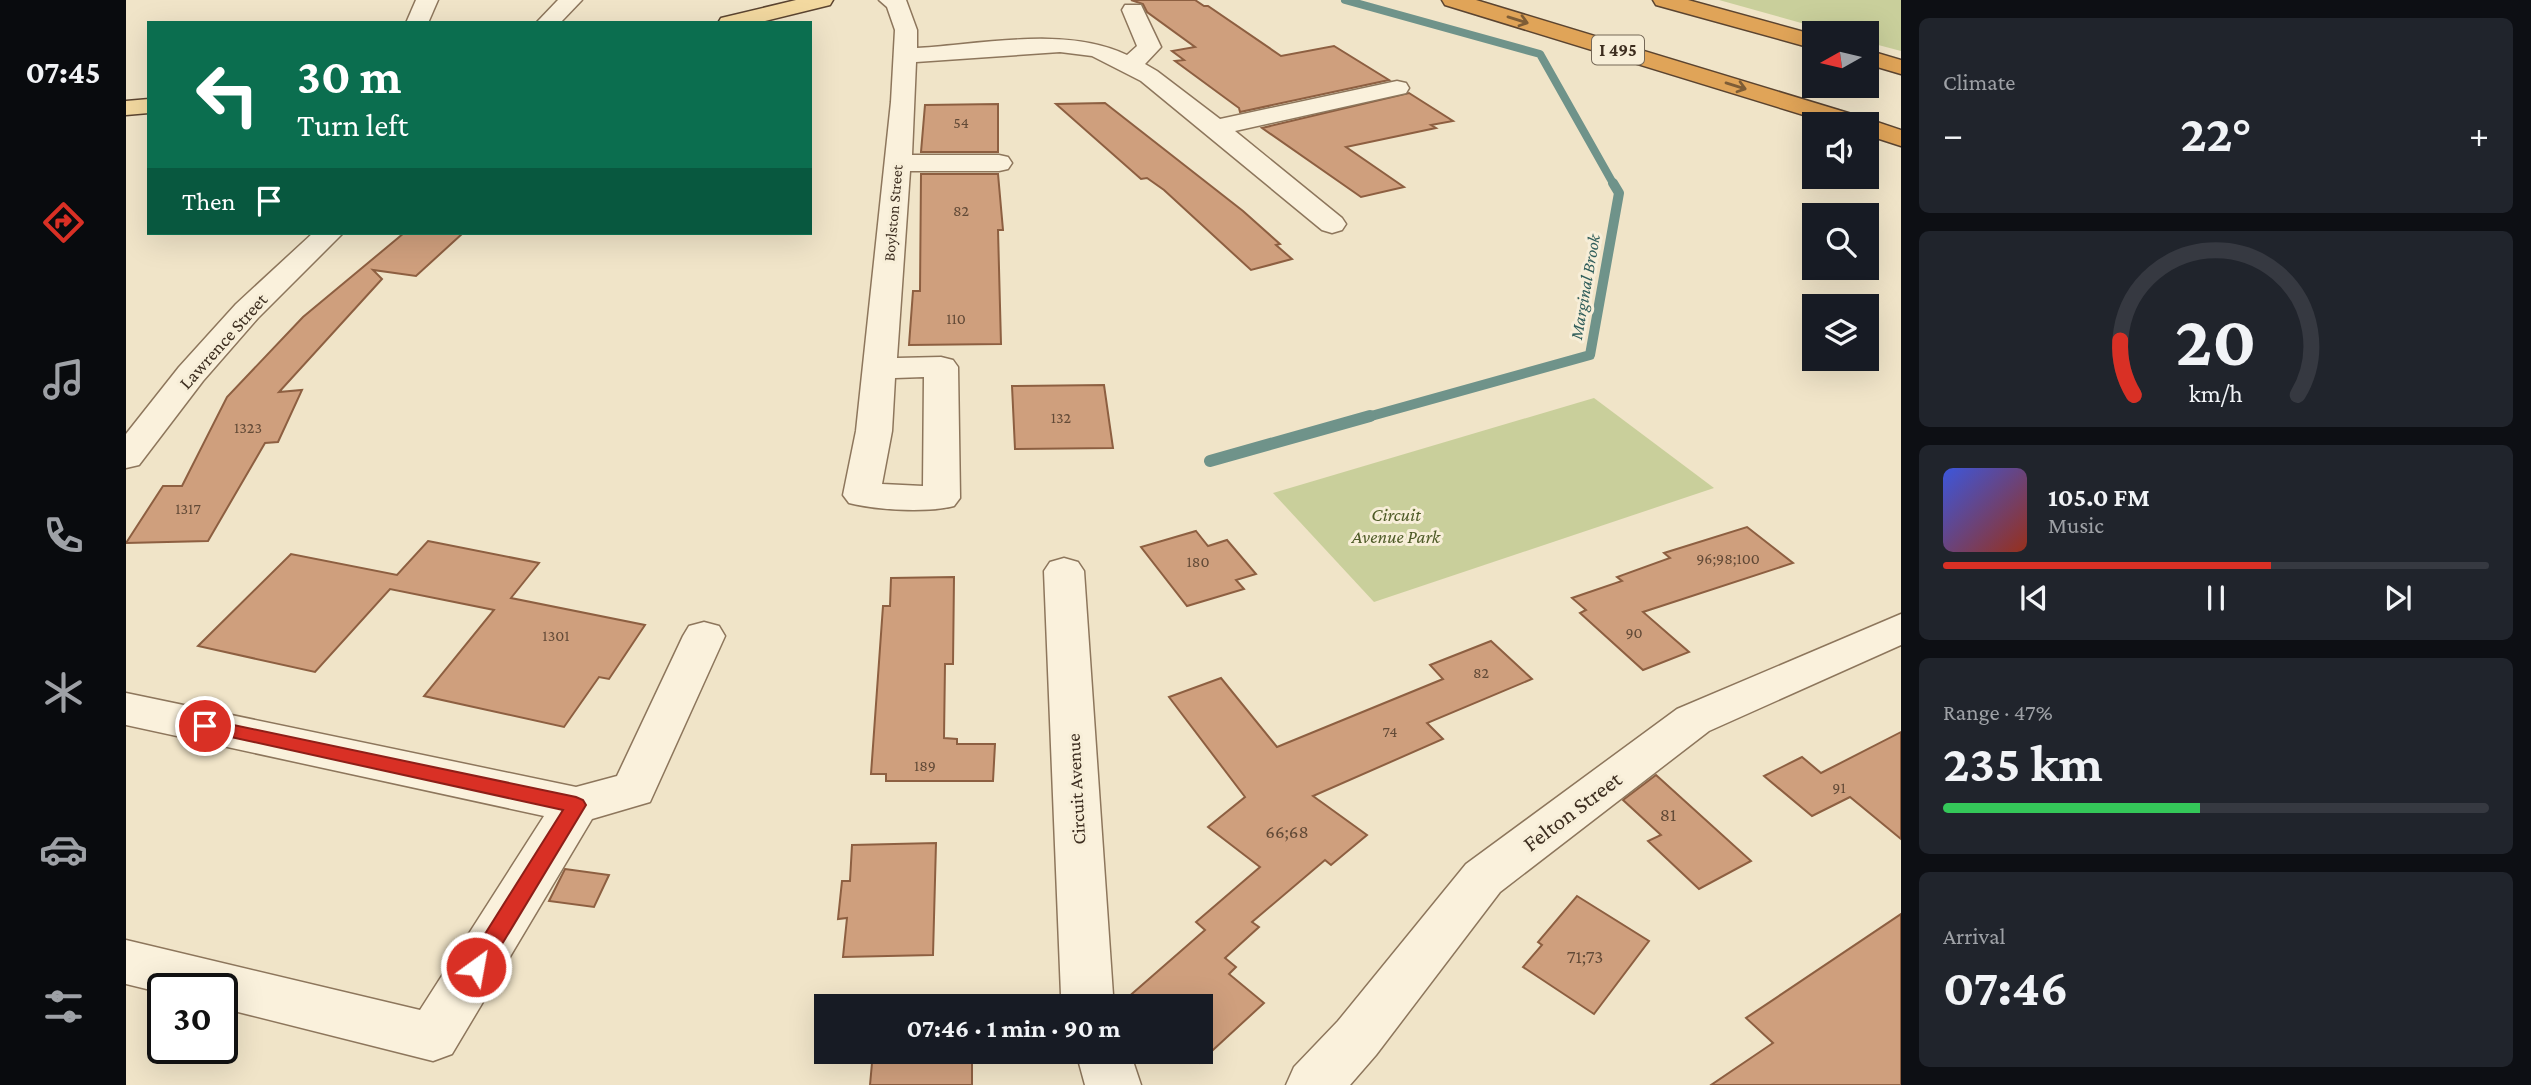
<!DOCTYPE html>
<html lang="en">
<head>
<meta charset="utf-8">
<style>
	:root { --surface:#171b24; --page:#20242c; --text:#f1f3f6; --muted:#9ea1a6; --line:#363941; --accent:#d93025 }
	body { margin:0; font-family:"Crimson Pro",serif; background:var(--page); color:var(--text); height:100vh; display:flex; flex-direction:column; font-size:26px; white-space:nowrap }
	* { box-sizing:border-box; margin:0 }
	p { font-size:23px; color:var(--muted) }
	.icon { flex:none; width:38px; height:38px; fill:none; stroke:currentColor; stroke-width:2; stroke-linecap:round; stroke-linejoin:round }
	.map { position:relative; flex:1; overflow:hidden }
	.details { display:flex; flex-direction:column; gap:18px; padding:18px; background:#0d0f14; width:630px }
	.details>* { flex:none }
	.banner { position:absolute; left:21px; top:21px; width:665px; height:214px; border-radius:0px; box-shadow:0 7px 28px #0002; background:#0b6e4f; color:#fff; overflow:hidden }
	.needle { width:46px; rotate:262deg }
	.buttons { position:absolute; left:1676px; top:21px; display:grid; gap:14px }
	.buttons a { display:grid; place-items:center; width:77px; height:77px; border-radius:0px; background:var(--surface); box-shadow:0 7px 28px #0002; font-size:35px }
	.speed { position:absolute; left:21px; top:973px; display:flex; gap:14px; font-size:35px; font-weight:700; text-align:center }
	.speed>* { display:grid; place-content:center; width:91px; height:91px; border-radius:50%; background:var(--surface); box-shadow:0 7px 28px #0002; line-height:1 }
	.speed .limit { border:4px solid #111; border-radius:10px; background:#fff; color:#111 }
	.pin { position:absolute; display:grid; place-items:center; width:60px; height:60px; color:#fff; margin:-30px; border:4px solid #fff; border-radius:50%; box-shadow:0 2px 7px #0007 }
	.me { position:absolute; width:77px; margin:-38px; rotate:32deg; stroke-linejoin:round; filter:drop-shadow(0 0 5px #0008) }
	.turn { display:flex; align-items:center; gap:24px; height:147px; padding:0 35px; font-size:32px }
	.turn .icon { width:91px; height:91px; stroke-width:2.5 }
	.turn b { display:block; font-size:49px; line-height:60px }
	.then { display:flex; align-items:center; height:66px; padding:0 35px; background:#0003; gap:14px; font-size:26px }
	.big { font-size:52px; font-weight:700; line-height:1.1 }
	.details .tile { flex:1; display:flex; flex-direction:column; justify-content:center; gap:10px; min-width:0; padding:0 24px; border-radius:10px; background:var(--page) }
	.details .dial { align-items:center; gap:0 }
	.dial svg { height:182px; overflow:visible; fill:none; stroke:var(--line); stroke-width:7; stroke-linecap:round; text-anchor:middle }
	.dial text { fill:var(--text); stroke:none }
	.song { display:flex; align-items:center; gap:21px }
	.cover { width:84px; height:84px; border-radius:10px; background:linear-gradient(135deg,hsl(230 70% 55%),hsl(10 70% 35%)) }
	.played { height:7px; border-radius:4px; background:linear-gradient(90deg,var(--accent) 60%,var(--line) 60%) }
	.keys { display:flex; justify-content:space-around; direction:ltr }
	.heat { display:flex; justify-content:space-between; align-items:center; font-size:38px; direction:ltr }
	.charge { height:10px; border-radius:5px; background:linear-gradient(90deg,#34c759 47%,var(--line) 0) }
	.trip { position:absolute; left:688px; top:994px; width:399px; height:70px; border-radius:0px; background:var(--surface); box-shadow:0 7px 28px #0002; font-weight:700; line-height:70px; text-align:center }
	main { display:flex; flex:1; min-height:0 }
	.menu { display:flex; flex-direction:column; width:126px; justify-content:space-around; align-items:center; background:#090b0e; color:var(--muted) }
	.menu .icon { width:49px; height:49px }
	.menu .active { color:var(--accent) }
	.menu b { font-size:32px; color:var(--text) }
	.map>svg:first-child { display:block }
	.green { fill:#c9cf9b }
	.lines { fill:none; stroke-linecap:round; stroke-linejoin:round }
	.stream-far2 { stroke:#6f938a; stroke-width:8 }
	.stream-far1 { stroke:#6f938a; stroke-width:10 }
	.stream { stroke:#6f938a; stroke-width:12 }
	.building { fill:#cf9f7d; stroke:#8d5f41; stroke-width:2 }
	.minor-casing { stroke:#8d765c; stroke-width:3 }
	.major-casing { stroke:#5b4430; stroke-width:3 }
	.highway-casing { stroke:#5b4430; stroke-width:3 }
	.minor { fill:#faf1dc; fill-rule:evenodd }
	.major { fill:#f3d9a0; fill-rule:evenodd }
	.highway { fill:#e0a458; fill-rule:evenodd }
	.oneway { stroke:#7e5d36 }
	.route { fill:#d93025; stroke:#8d1f18; stroke-width:2 }
	.labels { text-anchor:middle; dominant-baseline:central; stroke-width:6; stroke-linejoin:round; paint-order:stroke }
	.number-label { font-size:16px; fill:#624a37 }
	.far-street-label { font-size:16px; fill:#3d2e20; stroke:#f7eed8 }
	.shield { fill:#f7eed8; stroke:#756857; stroke-width:2 }
	.shield-label { font-size:18px; font-weight:bold; fill:#3d2e20 }
	.far-water-label { font-size:18px; font-style:italic; fill:#2f5d5a; stroke:#f7eed8 }
	.street-label { font-size:19px; fill:#3d2e20; stroke:#f7eed8 }
	.park-label { font-size:19px; font-style:italic; fill:#4d5a26; stroke:#f7eed8 }
	.near-number-label { font-size:19px; fill:#624a37 }
	.near-street-label { font-size:23px; fill:#3d2e20; stroke:#f7eed8 }
</style>
</head>
<body>
<main>
<nav class="menu">
<b>07:45</b>
<svg class="icon active" aria-label="directions" viewBox="0 0 24 24"><path d="M12 3l9 9-9 9-9-9zM9 14v-3h6M13 9l2 2-2 2"/></svg>
<svg class="icon" aria-label="music" viewBox="0 0 24 24"><path d="M9 18V5l10-2v13"/><circle cx="6" cy="18" r="3"/><circle cx="16" cy="16" r="3"/></svg>
<svg class="icon" aria-label="phone" viewBox="0 0 24 24"><path d="M5 4h4l2 5-3 2q2 4 5 5l2-3 5 2v4C11 20 4 13 5 4z"/></svg>
<svg class="icon" aria-label="climate" viewBox="0 0 24 24"><path d="M12 3v18M4 7l16 10M4 17L20 7"/></svg>
<svg class="icon" aria-label="car" viewBox="0 0 24 24"><path d="M5 17H2v-5l4-1 3-4h7l3 4 3 1v5h-3M9 17h6M6 11h13"/><circle cx="7" cy="17" r="2"/><circle cx="17" cy="17" r="2"/></svg>
<svg class="icon" aria-label="filters" viewBox="0 0 24 24"><path d="M4 7h16M4 17h16"/><circle cx="9" cy="7" r="2"/><circle cx="15" cy="17" r="2"/></svg>
</nav>
<div class="map">
<svg width="1775" height="1085" viewBox="0 0 1775 1085">
	<rect width="100%" height="100%" fill="#f0e4c8"/>
	<g class="green">
		<polygon points="1593,0 1775,0 1775,51 1741,42 1741,33 1711,33"/>
		<polygon points="1468,398 1588,488 1248,602 1147,493"/>
	</g>
	<g class="lines">
		<polyline class="stream-far2" points="1219,0 1414,54 1488,185"/>
		<polyline class="stream-far1" points="1238,418 1464,355 1493,193 1487,183"/>
		<polyline class="stream" points="1084,461 1244,416"/>
	</g>
	<g class="building">
		<polygon points="1005,0 1069,0 1078,6 1082,6 1155,56 1208,46 1263,80 1114,112 1113,108 1049,61 1058,60 1046,51 1069,47 1021,12 1017,4"/>
		<polygon points="1283,93 1327,121 1305,125 1310,128 1220,147 1278,187 1235,197 1136,128"/>
		<polygon points="979,103 1117,211 1154,244 1150,245 1166,259 1125,270 1038,190 1021,178 1015,179 930,104"/>
		<polygon points="872,104 872,152 795,152 799,105"/>
		<polygon points="795,174 872,174 877,230 872,230 875,344 783,345 787,291 794,291"/>
		<polygon points="278,233 337,233 290,276 247,270 256,279 153,392 176,390 152,442 139,443 82,541 0,543 37,486 56,486 101,397 177,317"/>
		<polygon points="978,385 987,448 889,449 886,386"/>
		<polygon points="1621,527 1667,563 1517,612 1563,652 1517,670 1454,613 1460,610 1446,598 1496,581 1491,577 1544,558 1538,553"/>
		<polygon points="1070,531 1082,546 1101,540 1130,574 1110,580 1118,589 1061,606 1015,547"/>
		<polygon points="302,541 413,563 385,598 519,625 483,679 473,677 438,727 298,696 368,610 264,589 189,672 72,646 165,554 271,575"/>
		<polygon points="828,577 827,664 819,664 818,738 831,739 831,744 869,744 867,781 760,781 760,774 745,774 757,606 764,606 765,578"/>
		<polygon points="1365,641 1406,679 1301,723 1317,739 1187,796 1241,835 1205,865 1199,860 1126,922 1133,927 1099,958 1110,967 1103,974 1138,1003 1074,1062 1074,1006 992,1006 1079,930 1070,922 1134,867 1082,827 1119,797 1043,697 1095,678 1151,747 1317,679 1304,665"/>
		<polygon points="1775,732 1775,839 1724,797 1686,816 1638,776 1676,757 1695,773"/>
		<polygon points="1530,775 1625,861 1573,889 1522,841 1535,835 1497,800"/>
		<polygon points="810,843 807,955 717,957 721,918 712,919 716,881 724,881 726,845"/>
		<polygon points="439,869 483,875 468,907 423,901"/>
		<polygon points="1451,896 1523,941 1468,1014 1397,967 1416,945 1412,942"/>
		<polygon points="1775,914 1775,1085 1585,1085 1647,1043 1620,1018"/>
		<polygon points="747,1052 846,1052 846,1085 744,1085"/>
	</g>
	<g class="lines">
		<defs>
			<g id="minor">
				<polygon points="290,0 312,0 302,23 280,23"/>
				<polygon points="432,0 456,0 434,23 410,23"/>
				<path d="M753,0H780L791,30V48C856,44 941,26 1001,55L1011,46L996,10L999,5H1015L1035,47L1019,64L1031,71L1094,119L1271,81L1280,83L1283,88L1280,93L1109,131L1216,218L1220,224L1216,230L1206,233L1196,230L1015,81L966,56L934,52L790,62L786,155H873L882,157L886,163L882,169L873,171H784L771,358L815,357L827,360L832,367L834,498L828,506C801,513 750,510 723,503L717,495L730,431L765,102L769,30L761,7ZM798,377L797,486L756,484L766,431L769,378Z"/>
				<polygon points="187,233 217,233 132,318 77,381 13,465 0,468 0,434 53,367 110,304"/>
				<polygon points="938,558 952,562 958,571 987,995 990,1006 938,1006 935,995 918,571 924,562"/>
				<polygon points="1775,614 1775,645 1583,731 1374,892 1250,1055 1224,1085 1160,1085 1168,1067 1212,1021 1340,864 1551,709"/>
				<polygon points="578,622 593,626 599,636 524,802 466,819 326,1054 307,1061 96,1008 96,989 37,989 37,993 0,984 0,940 294,1010 418,816 0,725 0,693 450,787 491,776 557,636 563,626"/>
				<polygon points="950,1052 1004,1052 1015,1085 959,1085"/>
			</g>
			<g id="major">
				<polygon points="670,0 707,0 704,5 631,23 592,23 595,18"/>
				<polygon points="23,99 23,113 0,115 0,101"/>
			</g>
			<g id="highway">
				<polygon points="1316,0 1350,0 1742,119 1775,130 1775,146 1741,135 1741,124 1707,124 1319,5"/>
				<polygon points="1527,0 1562,0 1689,35 1689,49 1530,5"/>
				<polygon points="1741,50 1775,60 1775,74 1741,64"/>
			</g>
		</defs>
		<use href="#minor" class="minor-casing"/>
		<use href="#major" class="major-casing"/>
		<use href="#highway" class="highway-casing"/>
		<use href="#minor" class="minor"/>
		<use href="#major" class="major"/>
		<use href="#highway" class="highway"/>
	</g>
	<defs><path id="oneway-shaft" d="M-6 0H5M1.5-3L5.5 0L1.5 3" fill="none" stroke-width="1.6" stroke-linecap="round" stroke-linejoin="round" transform="scale(1.75)"/></defs>
	<g class="oneway">
		<use href="#oneway-shaft" transform="translate(1392 20) rotate(17)"/>
		<use href="#oneway-shaft" transform="translate(1610 86) rotate(17)"/>
	</g>
	<polygon class="route" points="79,719 450,797 457,800 460,805 358,974 350,977 342,974 339,967 342,961 437,810 73,730 70,726 73,721"/>
	<g class="labels">
		<g class="number-label">
			<text x="835" y="122">54</text>
			<text x="835" y="210">82</text>
			<text x="830" y="318">110</text>
			<text x="935" y="417">132</text>
			<text x="122" y="427">1323</text>
			<text x="62" y="508">1317</text>
			<text x="1602" y="558">96;98;100</text>
			<text x="1072" y="561">180</text>
			<text x="1508" y="632">90</text>
			<text x="430" y="635">1301</text>
			<text x="1355" y="672">82</text>
			<text x="1264" y="731">74</text>
			<text x="799" y="765">189</text>
			<text x="1713" y="787">91</text>
		</g>
		<g class="far-street-label">
			<text transform="translate(767 213) rotate(-85)">Boylston Street</text>
		</g>
		<rect class="shield" x="1466" y="35.5" width="52" height="29" rx="5"/>
		<g class="shield-label">
			<text x="1492" y="50">I 495</text>
		</g>
		<g class="far-water-label">
			<text transform="translate(1459 287) rotate(-80)">Marginal Brook</text>
		</g>
		<g class="street-label">
			<text transform="translate(97 341) rotate(-48)">Lawrence Street</text>
			<text transform="translate(950 789) rotate(-93)">Circuit Avenue</text>
		</g>
		<g class="park-label">
			<text x="1270" y="514">Circuit<tspan x="1270" dy="22">Avenue Park</tspan></text>
		</g>
		<g class="near-number-label">
			<text x="1542" y="814">81</text>
			<text x="1161" y="831">66;68</text>
			<text x="1459" y="956">71;73</text>
		</g>
		<g class="near-street-label">
			<text transform="translate(1446 811) rotate(-37)">Felton Street</text>
		</g>
	</g>
</svg>
<div class="buttons">
<a><svg class="needle" viewBox="-14 -14 28 28"><path d="M0-13l5 13h-10z" fill="#e53935"/><path d="M0 13l5-13h-10z" fill="#9ea1a6"/></svg></a>
<a><svg class="icon" aria-label="sound" viewBox="0 0 24 24"><path d="M4 9h4l5-4v14l-5-4H4zM17 9q2 3 0 6"/></svg></a>
<a><svg class="icon" aria-label="search" viewBox="0 0 24 24"><circle cx="10" cy="10" r="6"/><path d="M15 15l6 6"/></svg></a>
<a><svg class="icon" aria-label="layers" viewBox="0 0 24 24"><path d="M12 4l9 5-9 5-9-5zM3 14l9 5 9-5"/></svg></a>
</div>
<div class="speed"><div class="limit">30</div></div>
<div class="pin" style="left:79px;top:726px;background:#d93025"><svg class="icon" aria-label="arrive" viewBox="0 0 24 24"><path d="M6 21V4h12l-3 4 3 4H6"/></svg></div>
<svg class="me" style="left:350px;top:967px" viewBox="-20 -20 40 40"><circle r="17" fill="#d93025" stroke="#fff" stroke-width="3"/><path d="M0-11L8 9 0 5-8 9z" fill="#fff"/></svg>
<div class="trip">07:46 · 1 min · 90 m</div>
<div class="banner">
<div class="turn"><svg class="icon" aria-label="left" viewBox="0 0 24 24"><path d="M17 20v-9H6M10 6l-5 5 5 5"/></svg><div><b>30 m</b>Turn left</div></div>
<div class="then">Then<svg class="icon" aria-label="arrive" viewBox="0 0 24 24"><path d="M6 21V4h12l-3 4 3 4H6"/></svg></div>
</div>
</div>
<section class="details">
<div class="tile"><p>Climate</p>
<div class="heat"><a>−</a><b class="big">22°</b><a>+</a></div>
</div>
<div class="tile dial"><svg viewBox="0 0 100 80">
<path d="M14 69A42 42 0 1 1 86 69"/>
<path d="M14 69A42 42 0 0 1 8 45" stroke="#d93025"/>
<text x="50" y="56" font-size="32" font-weight="700">20</text>
<text x="50" y="72" font-size="11">km/h</text>
</svg></div>
<div class="tile">
<div class="song"><i class="cover"></i><div><b>105.0 FM</b><p>Music</p></div></div>
<div class="played"></div>
<div class="keys"><svg class="icon" aria-label="previous" viewBox="0 0 24 24"><path d="M18 5L8 12l10 7zM5 5v14"/></svg><svg class="icon" aria-label="pause" viewBox="0 0 24 24"><path d="M8 5v14M16 5v14"/></svg><svg class="icon" aria-label="next" viewBox="0 0 24 24"><path d="M6 5l10 7-10 7zM19 5v14"/></svg></div>
</div>
<div class="tile"><p>Range · 47%</p><b class="big">235 km</b><div class="charge"></div></div>
<div class="tile"><p>Arrival</p><b class="big">07:46</b></div>
</section>
</main>
</body>
</html>
